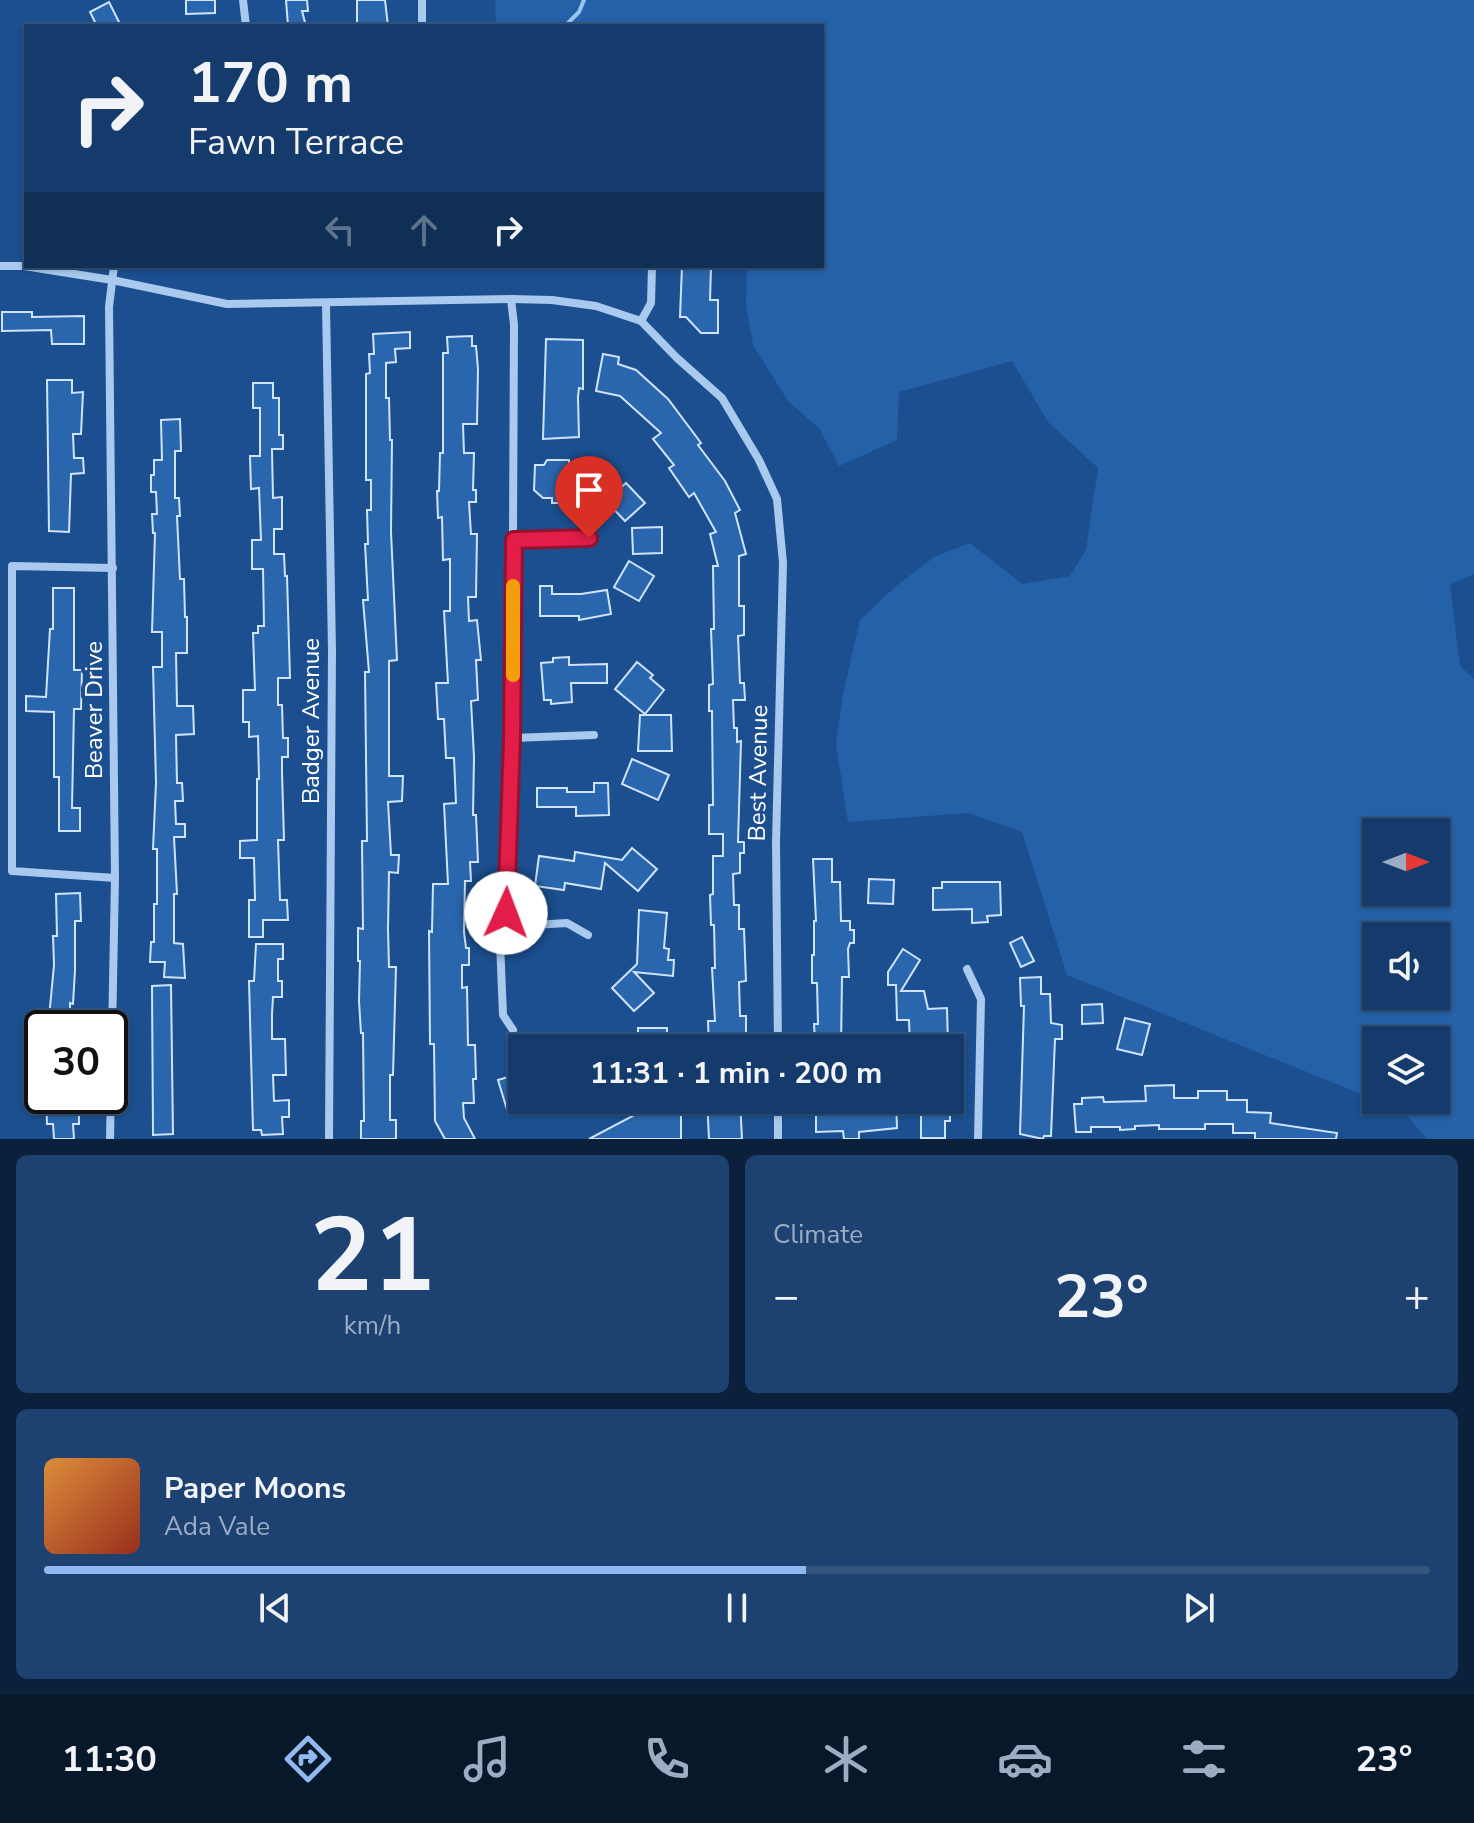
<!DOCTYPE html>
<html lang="en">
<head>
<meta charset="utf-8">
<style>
	:root { --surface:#143b6b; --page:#1d4271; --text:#f1f3f6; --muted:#9dadc1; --line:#33557e; --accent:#90b9f0 }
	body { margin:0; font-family:"Nunito Sans",sans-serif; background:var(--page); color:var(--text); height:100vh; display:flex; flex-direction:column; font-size:30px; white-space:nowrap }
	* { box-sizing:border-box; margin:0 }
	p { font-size:26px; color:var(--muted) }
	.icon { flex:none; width:44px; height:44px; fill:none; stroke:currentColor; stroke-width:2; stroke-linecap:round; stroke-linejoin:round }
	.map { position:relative; height:1139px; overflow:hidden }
	.drawer { display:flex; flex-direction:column; gap:16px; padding:16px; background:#0b203b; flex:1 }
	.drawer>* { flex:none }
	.banner { position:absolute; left:24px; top:24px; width:800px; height:244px; border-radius:0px; box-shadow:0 2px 6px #0004,0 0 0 2px var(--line); background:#143b6b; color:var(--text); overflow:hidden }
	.needle { width:52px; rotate:90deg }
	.controls { position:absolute; left:1362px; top:818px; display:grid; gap:16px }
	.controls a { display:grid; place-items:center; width:88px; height:88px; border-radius:0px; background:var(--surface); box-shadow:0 2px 6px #0004,0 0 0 2px var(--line); font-size:40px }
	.speed { position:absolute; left:24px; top:1010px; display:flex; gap:16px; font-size:40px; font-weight:700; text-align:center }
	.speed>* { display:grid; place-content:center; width:104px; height:104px; border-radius:50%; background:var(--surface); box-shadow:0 2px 6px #0004,0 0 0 2px var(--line); line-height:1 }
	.speed .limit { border:4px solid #111; border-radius:12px; background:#fff; color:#111 }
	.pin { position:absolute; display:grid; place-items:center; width:68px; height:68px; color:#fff; margin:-82px -34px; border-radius:50% 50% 50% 0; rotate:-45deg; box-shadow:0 0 8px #0007 }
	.pin .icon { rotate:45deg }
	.me { position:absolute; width:88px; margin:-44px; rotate:2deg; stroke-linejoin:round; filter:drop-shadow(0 0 6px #0008) }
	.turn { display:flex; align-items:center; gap:28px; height:168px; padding:0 32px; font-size:36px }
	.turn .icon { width:104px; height:104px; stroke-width:2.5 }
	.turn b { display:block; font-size:56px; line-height:68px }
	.lanes { display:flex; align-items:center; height:76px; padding:0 32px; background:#0003; justify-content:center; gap:40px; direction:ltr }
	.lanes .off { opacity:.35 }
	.big { font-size:60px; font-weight:700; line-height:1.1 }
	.drawer .widget { flex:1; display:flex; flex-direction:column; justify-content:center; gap:12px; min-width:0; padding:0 28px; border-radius:12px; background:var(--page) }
	.drawer .dial { align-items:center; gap:0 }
	.dial b { font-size:104px; line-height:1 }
	.song { display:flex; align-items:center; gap:24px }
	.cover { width:96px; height:96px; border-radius:12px; background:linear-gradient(135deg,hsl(30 70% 55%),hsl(10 70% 35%)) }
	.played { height:8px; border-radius:4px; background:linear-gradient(90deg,var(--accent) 55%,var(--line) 55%) }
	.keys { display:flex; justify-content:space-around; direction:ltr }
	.heat { display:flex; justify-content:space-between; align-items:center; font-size:44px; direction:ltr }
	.drawer .tiles { flex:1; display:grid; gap:16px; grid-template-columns:1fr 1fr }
	.widget:last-child { grid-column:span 2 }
	.trip { position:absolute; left:508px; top:1034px; width:456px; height:80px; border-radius:0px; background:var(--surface); box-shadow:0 2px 6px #0004,0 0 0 2px var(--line); font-weight:700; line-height:80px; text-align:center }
	.menu { display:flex; height:128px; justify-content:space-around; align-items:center; background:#08182b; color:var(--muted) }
	.menu .icon { width:56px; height:56px }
	.menu .on { color:var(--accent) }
	.menu b { font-size:36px; color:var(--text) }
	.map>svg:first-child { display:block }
	.green { fill:#2461a8; fill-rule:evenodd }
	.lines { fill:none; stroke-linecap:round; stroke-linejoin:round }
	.stream { stroke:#9cc4f0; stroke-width:4 }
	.building { fill:#2a66ad; stroke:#cfe3fa; stroke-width:2 }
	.street { stroke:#a9c9ee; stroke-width:8 }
	.route-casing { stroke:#92132f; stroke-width:20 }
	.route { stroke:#e11d48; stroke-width:14 }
	.slow { stroke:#f59e0b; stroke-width:14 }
	.labels { text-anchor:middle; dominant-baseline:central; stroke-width:8; stroke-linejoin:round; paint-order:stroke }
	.street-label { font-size:24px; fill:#fff; stroke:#1b4f8f }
</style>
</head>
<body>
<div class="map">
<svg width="1474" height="1139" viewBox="0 0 1474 1139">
	<rect width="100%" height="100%" fill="#1b4f8f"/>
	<path class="green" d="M495,0H1474V574L1450,585L1460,666L1474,679V1139H1427L1402,1110L1376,1100H1436V1040H1376V1100L1067,975L1022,832L968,813L848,822L836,744L843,694L860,620L896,586L934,557L970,543L1022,584L1070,576L1086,550L1098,468L1048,422L1012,361L899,392L897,440L839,466L819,428L788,401L753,345L746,305L747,266H822V26H496ZM1376,832H1436V892H1376ZM1376,936H1436V996H1376Z"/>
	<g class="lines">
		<polyline class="stream" points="565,26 579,12 584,0"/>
	</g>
	<g class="building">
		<polygon points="186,0 215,0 215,13 186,14"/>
		<polygon points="286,0 307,0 308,11 302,11 306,26 288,26"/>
		<polygon points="357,0 385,0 388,26 357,26"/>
		<polygon points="109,2 121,26 97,26 90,12"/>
		<polygon points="682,266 711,267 710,300 718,300 718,333 701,333 686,317 680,317"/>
		<polygon points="2,312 32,312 32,317 84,316 84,344 52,344 51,330 2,331"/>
		<polygon points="410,332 410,348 395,349 396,362 386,363 386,398 389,398 390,440 392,440 391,532 397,660 389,661 389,776 403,776 402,801 388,802 391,855 399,855 398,873 389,872 388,929 389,967 396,967 393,1075 390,1075 390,1120 396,1120 396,1139 361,1139 361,1121 364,1121 363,1033 361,1033 359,1001 360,961 358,961 358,928 363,929 362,841 367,841 365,672 369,672 363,600 368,600 365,544 368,544 367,510 371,510 371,480 366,480 366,374 370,373 369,354 374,354 373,334"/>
		<polygon points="472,336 472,346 476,346 478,369 477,424 463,424 464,453 474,453 473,490 476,490 476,502 469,502 471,534 477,534 476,597 468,597 469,621 477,620 481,660 476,660 478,700 471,701 474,757 473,815 476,815 478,862 470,862 471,881 465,881 464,932 466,948 469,948 469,965 462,965 462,988 467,987 468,1045 475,1045 476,1079 473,1079 474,1103 463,1103 464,1118 475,1139 445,1139 435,1121 434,1044 430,1044 429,931 432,932 433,884 448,884 444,804 456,803 454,758 446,758 444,719 438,719 436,683 448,683 444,611 450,611 450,559 443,560 442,517 438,518 437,491 439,491 440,453 443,453 443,353 448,353 447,337"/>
		<polygon points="546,339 583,340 583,389 579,388 578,397 579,437 543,439"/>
		<polygon points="603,354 619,357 618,364 636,370 668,399 701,443 698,445 725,481 740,510 735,513 746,554 739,556 739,606 744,606 744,635 738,636 740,683 744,683 745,700 733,700 734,728 737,728 737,742 741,741 738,842 744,842 744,853 740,853 740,873 733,874 734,905 739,905 739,929 744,929 746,981 739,982 740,1016 746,1016 746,1036 742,1036 742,1048 709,1048 708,1021 715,1021 712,968 715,968 714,925 711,925 710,895 713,894 713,856 723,856 723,834 709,834 709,805 713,805 712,711 709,711 709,685 713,684 711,629 714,629 713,566 718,566 710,534 716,532 694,493 689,497 669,468 674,465 653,439 661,433 620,396 596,391"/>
		<polygon points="47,380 72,380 72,393 83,392 81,434 73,434 74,458 83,458 84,473 71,474 69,532 49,531"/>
		<polygon points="253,383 273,383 273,398 279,398 279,435 283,435 283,449 272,449 273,498 282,497 282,529 274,529 274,554 284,554 285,576 287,576 290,678 278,678 278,705 282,705 283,738 288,738 288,757 282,757 282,772 284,840 278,840 280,900 287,900 288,920 263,920 263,937 249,937 249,900 255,900 254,858 240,858 240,841 257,840 257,779 259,779 258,736 249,737 249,722 243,722 243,690 255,690 253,633 258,633 258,626 264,626 263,569 252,569 252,540 261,540 259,488 251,489 250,456 260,456 260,408 253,408"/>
		<polygon points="180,419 181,451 175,451 175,498 179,498 180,516 177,516 180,579 184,579 185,617 187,617 187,653 176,653 177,706 193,706 194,734 176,735 177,783 182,783 183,801 175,801 176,824 185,824 185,837 174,837 177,894 174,894 174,943 183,944 185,978 164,977 165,962 150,962 151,942 154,942 154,904 157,904 157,849 153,849 156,783 153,667 162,667 162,632 152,632 155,533 153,533 152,514 157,514 156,492 151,492 151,475 154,475 154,460 162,460 161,420"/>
		<polygon points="547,460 569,460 569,472 602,471 603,495 569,497 569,503 552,503 552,498 543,498 534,490 535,465 544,465"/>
		<polygon points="626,483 645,503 625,521 606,501"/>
		<polygon points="662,527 662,553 633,554 632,528"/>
		<polygon points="629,561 654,576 639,601 614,587"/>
		<polygon points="540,586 552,586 552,594 581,594 607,590 611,614 579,620 579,616 540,616"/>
		<polygon points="53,588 74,588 74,670 82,670 81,709 74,709 72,808 80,808 80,831 59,831 59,777 54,777 54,712 26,711 26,696 46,697 50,629 53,629"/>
		<polygon points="569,657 569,665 607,664 607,683 571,683 572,702 551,704 551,700 544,700 541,663 553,662 553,658"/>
		<polygon points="637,662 653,675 650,678 664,690 645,714 615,689"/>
		<polygon points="640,715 671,715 672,751 638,751"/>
		<polygon points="632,759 669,775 658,800 622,784"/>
		<polygon points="594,783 608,783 609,815 576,816 576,807 537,807 537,788 567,788 567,792 594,792"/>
		<polygon points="632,848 657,869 638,891 605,863 601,889 565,883 564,890 535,886 539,856 574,861 575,852 622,860"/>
		<polygon points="813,859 832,859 832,882 840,882 841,921 850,921 850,930 854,930 854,943 850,943 848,949 849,977 842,977 841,1048 818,1048 817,1041 815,1041 814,1024 818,1024 817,983 812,983 812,955 814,955 814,921 816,921"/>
		<polygon points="869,879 894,880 893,904 868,903"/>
		<polygon points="942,882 1000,882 1001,915 987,916 988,922 972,923 972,909 933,910 933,888 942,888"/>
		<polygon points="80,893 81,921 75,921 75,970 73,1004 70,1003 70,1028 48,1028 54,965 53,936 57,936 56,894"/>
		<polygon points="639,910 667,913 664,948 669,949 668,960 674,960 673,976 634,972 654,993 634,1011 612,988 637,964"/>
		<polygon points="1022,937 1034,961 1021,967 1010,943"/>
		<polygon points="256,944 283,944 283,959 278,959 278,981 282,981 282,997 273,997 272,1014 272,1039 285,1039 286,1075 273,1075 274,1101 289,1100 289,1117 282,1117 283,1134 262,1135 261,1130 253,1130 249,981 254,981"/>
		<polygon points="903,949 920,960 901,991 924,991 928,1009 947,1008 948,1047 910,1048 909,1020 897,1020 896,985 888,985 888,972"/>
		<polygon points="1041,977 1041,994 1050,994 1051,1023 1062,1025 1062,1039 1055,1039 1051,1136 1044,1136 1043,1139 1020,1134 1024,1006 1021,1006 1020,978"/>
		<polygon points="171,985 173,1134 153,1135 152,986"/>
		<polygon points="1102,1004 1103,1023 1082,1024 1082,1005"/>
		<polygon points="1125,1018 1150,1024 1142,1055 1117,1049"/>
		<rect x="638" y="1028" width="29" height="20"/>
		<polygon points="522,1073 522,1109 508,1113 498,1080"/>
		<polygon points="1174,1085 1174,1098 1198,1098 1198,1091 1227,1091 1227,1100 1247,1100 1247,1112 1271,1113 1270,1123 1337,1133 1336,1139 1255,1139 1255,1133 1233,1133 1233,1124 1205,1124 1205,1129 1159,1129 1159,1125 1135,1126 1135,1129 1120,1130 1120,1127 1091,1127 1091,1132 1076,1132 1074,1104 1082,1104 1082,1098 1103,1097 1104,1102 1146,1101 1145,1086"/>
		<polygon points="46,1096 66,1096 66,1104 79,1104 79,1124 73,1124 74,1139 54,1139 53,1124 47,1124"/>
		<polygon points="707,1100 740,1100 742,1139 709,1139"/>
		<polygon points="868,1100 896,1100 897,1128 859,1132 859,1139 844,1139 843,1131 816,1132 816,1105 868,1106"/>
		<polygon points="921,1108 950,1108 950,1121 945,1121 945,1138 921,1138"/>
		<polygon points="642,1111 681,1111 681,1139 589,1139"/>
	</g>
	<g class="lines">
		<g class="street">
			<polyline points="243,0 246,26"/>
			<polyline points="422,26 422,0"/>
			<polyline points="0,266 24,266 112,280 227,304 511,299 552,300 596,306 641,321 677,358 722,398 759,460 777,499 783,563 776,842 778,1048"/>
			<polyline points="511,299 514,325 512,738 506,913 500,942 503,1015 513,1030"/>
			<polyline points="326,304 332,651 329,1139"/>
			<polyline points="641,321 651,303 652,266"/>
			<polyline points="514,540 589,538"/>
			<polyline points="113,568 12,566 12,871 115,878"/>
			<polyline points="512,738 594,735"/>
			<polyline points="501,927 567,923 588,935"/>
			<polyline points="967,969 981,999 978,1139"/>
			<polyline points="778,1100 778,1139"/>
			<polyline points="110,1139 115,878 109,307 114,266"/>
		</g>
	</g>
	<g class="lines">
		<defs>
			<polyline id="route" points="506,913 512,738 514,540 589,538"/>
		</defs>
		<use href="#route" class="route-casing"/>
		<use href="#route" class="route"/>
		<polyline class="slow" points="513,675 513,586"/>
	</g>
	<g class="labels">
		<g class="street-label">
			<text transform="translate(94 710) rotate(-90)">Beaver Drive</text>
			<text transform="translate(311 721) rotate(-90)">Badger Avenue</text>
			<text transform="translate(758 773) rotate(-89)">Best Avenue</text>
		</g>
	</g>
</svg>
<div class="controls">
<a><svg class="needle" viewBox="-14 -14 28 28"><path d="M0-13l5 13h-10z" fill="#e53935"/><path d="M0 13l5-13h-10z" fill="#9dadc1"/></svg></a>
<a><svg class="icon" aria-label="sound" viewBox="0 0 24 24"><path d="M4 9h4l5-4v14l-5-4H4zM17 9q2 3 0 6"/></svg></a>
<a><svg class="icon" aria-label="layers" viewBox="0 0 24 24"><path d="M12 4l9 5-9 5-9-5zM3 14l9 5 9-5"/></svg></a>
</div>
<div class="speed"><div class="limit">30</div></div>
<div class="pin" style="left:589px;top:538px;background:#d93025"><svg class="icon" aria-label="arrive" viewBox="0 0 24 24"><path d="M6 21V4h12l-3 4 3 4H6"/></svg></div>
<svg class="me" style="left:506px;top:913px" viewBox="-20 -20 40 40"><circle r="19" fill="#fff"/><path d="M0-13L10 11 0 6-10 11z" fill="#e11d48"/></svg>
<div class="trip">11:31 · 1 min · 200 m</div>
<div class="banner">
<div class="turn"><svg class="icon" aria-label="right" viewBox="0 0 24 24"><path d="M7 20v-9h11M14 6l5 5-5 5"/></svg><div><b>170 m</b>Fawn Terrace</div></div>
<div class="lanes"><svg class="icon off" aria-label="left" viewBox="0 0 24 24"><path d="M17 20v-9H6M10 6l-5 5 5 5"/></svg><svg class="icon off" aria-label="ahead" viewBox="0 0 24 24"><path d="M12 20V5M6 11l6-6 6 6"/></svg><svg class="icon" aria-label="right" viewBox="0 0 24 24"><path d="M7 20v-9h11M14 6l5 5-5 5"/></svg></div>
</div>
</div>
<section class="drawer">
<div class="tiles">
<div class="widget dial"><b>21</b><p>km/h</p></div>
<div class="widget"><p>Climate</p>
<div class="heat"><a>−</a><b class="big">23°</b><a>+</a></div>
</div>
<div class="widget">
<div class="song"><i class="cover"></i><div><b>Paper Moons</b><p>Ada Vale</p></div></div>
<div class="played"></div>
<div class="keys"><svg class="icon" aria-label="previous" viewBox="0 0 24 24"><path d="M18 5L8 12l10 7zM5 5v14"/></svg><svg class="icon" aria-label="pause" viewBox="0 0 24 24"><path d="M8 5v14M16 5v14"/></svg><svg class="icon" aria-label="next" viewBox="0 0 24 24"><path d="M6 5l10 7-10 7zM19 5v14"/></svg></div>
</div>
</div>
</section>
<nav class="menu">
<b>11:30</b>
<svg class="icon on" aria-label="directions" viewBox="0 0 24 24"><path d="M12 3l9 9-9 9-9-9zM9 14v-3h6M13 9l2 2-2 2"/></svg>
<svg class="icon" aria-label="music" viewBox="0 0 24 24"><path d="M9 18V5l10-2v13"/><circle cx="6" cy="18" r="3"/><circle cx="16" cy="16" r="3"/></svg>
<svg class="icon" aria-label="phone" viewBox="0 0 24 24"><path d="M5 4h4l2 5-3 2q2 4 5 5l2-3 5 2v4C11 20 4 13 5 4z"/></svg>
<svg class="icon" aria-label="climate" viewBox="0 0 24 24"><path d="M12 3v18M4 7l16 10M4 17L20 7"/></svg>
<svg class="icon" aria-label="car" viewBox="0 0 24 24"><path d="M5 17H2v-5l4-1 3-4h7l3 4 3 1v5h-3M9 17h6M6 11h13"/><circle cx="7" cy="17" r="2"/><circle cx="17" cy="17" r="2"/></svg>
<svg class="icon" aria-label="filters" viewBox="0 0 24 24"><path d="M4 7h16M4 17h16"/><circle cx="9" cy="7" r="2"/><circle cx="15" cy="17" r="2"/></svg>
<b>23°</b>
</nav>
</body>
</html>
